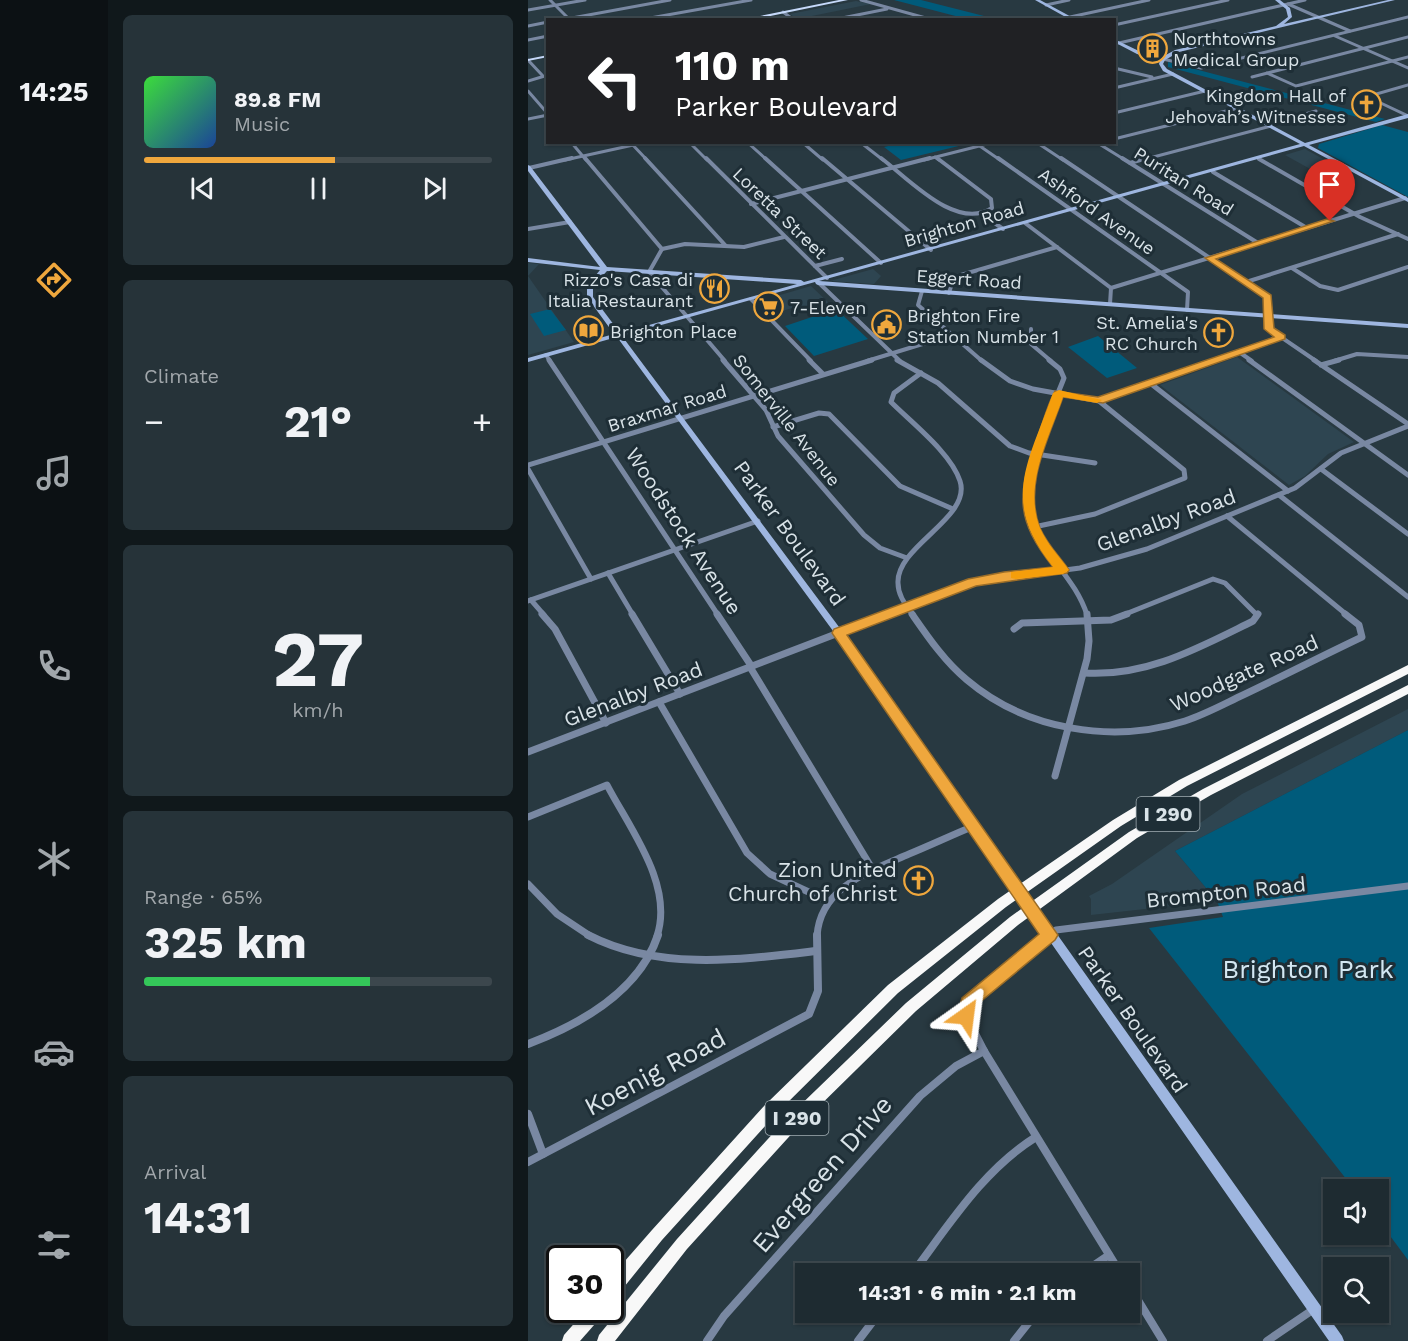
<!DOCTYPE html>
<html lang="en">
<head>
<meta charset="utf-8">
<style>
	:root { --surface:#1e2b31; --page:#263339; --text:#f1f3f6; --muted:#a1a7ab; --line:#3c474d; --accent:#efa73d }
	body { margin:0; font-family:"Work Sans",sans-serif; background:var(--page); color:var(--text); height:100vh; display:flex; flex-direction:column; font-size:22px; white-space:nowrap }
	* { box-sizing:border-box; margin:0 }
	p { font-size:20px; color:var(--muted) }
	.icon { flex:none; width:33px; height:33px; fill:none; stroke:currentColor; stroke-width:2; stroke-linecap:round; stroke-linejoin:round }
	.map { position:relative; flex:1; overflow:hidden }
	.details { display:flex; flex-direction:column; gap:15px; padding:15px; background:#10181b; width:420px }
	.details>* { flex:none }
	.guide { position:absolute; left:18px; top:18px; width:570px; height:126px; border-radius:0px; box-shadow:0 2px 4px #0004,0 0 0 2px var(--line); background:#202124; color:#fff; overflow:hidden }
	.tools { position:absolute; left:795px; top:1179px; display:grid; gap:12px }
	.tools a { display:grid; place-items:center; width:66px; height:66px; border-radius:0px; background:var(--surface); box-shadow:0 2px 4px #0004,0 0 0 2px var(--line); font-size:30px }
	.speed { position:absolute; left:18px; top:1245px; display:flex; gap:12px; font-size:30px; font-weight:700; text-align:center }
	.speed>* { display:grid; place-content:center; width:78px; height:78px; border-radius:50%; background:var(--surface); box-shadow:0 2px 4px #0004,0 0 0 2px var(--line); line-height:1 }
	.speed .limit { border:3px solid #111; border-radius:9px; background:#fff; color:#111 }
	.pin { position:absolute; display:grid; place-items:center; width:51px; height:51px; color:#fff; margin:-62px -26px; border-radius:50% 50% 50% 0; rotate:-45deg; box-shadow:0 0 6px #0007 }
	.pin .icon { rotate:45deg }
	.me { position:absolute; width:66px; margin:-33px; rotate:31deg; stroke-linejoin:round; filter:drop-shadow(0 0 4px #0008) }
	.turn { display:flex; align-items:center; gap:21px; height:126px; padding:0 30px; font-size:27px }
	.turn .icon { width:78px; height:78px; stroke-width:2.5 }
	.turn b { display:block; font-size:42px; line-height:51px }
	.big { font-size:45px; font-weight:700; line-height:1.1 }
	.details .card { flex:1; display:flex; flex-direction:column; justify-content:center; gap:9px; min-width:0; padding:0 21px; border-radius:9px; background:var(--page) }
	.details .dial { align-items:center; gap:0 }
	.dial b { font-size:78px; line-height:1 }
	.song { display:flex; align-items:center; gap:18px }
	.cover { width:72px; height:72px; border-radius:9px; background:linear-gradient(135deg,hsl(120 70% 55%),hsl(220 70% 35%)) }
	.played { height:6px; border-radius:3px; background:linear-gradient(90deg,var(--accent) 55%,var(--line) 55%) }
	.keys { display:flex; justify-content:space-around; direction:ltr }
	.heat { display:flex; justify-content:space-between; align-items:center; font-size:33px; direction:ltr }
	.charge { height:9px; border-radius:4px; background:linear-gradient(90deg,#34c759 65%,var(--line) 0) }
	.trip { position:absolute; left:267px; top:1263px; width:345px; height:60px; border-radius:0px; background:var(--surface); box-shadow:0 2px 4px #0004,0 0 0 2px var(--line); font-weight:700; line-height:60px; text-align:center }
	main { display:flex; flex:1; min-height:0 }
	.tab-bar { display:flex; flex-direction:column; width:108px; justify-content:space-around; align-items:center; background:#0c1114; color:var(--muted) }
	.tab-bar .icon { width:42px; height:42px }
	.tab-bar .active { color:var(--accent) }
	.tab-bar b { font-size:27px; color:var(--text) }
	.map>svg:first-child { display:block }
	.built { fill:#2e4551 }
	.green { fill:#005b7b }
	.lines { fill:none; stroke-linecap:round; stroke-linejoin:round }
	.street-far4 { stroke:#7988a2; stroke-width:3 }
	.street-far3 { stroke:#7988a2; stroke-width:4 }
	.street-far2 { stroke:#7988a2; stroke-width:5 }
	.street-far1 { stroke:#7988a2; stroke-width:7 }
	.street { stroke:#7988a2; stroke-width:8 }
	.secondary { fill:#9eb6e0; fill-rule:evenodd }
	.primary { fill:#c6d9fa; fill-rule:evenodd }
	.highway { fill:#f8f8f8; fill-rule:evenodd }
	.route { fill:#efa73d; stroke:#9b6d28; stroke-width:1.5 }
	.slow { fill:#f59e0b }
	.labels { text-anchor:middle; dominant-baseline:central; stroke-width:6; stroke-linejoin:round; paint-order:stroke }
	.far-poi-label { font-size:18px; fill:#d9e3e8; stroke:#1e2e36; text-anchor:start }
	.far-street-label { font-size:18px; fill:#d9e3e8; stroke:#1e2e36 }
	.shield { fill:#1e2e36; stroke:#a1adb3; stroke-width:1.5 }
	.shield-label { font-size:20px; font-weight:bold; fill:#d9e3e8 }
	.street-label { font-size:21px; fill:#d9e3e8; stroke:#1e2e36 }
	.poi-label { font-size:21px; fill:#d9e3e8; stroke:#1e2e36; text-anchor:end }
	.near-park-label { font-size:26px; fill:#d3e7f2; stroke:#1e2e36 }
	.near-street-label { font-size:26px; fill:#d9e3e8; stroke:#1e2e36 }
</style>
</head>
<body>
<main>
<nav class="tab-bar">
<b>14:25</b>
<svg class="icon active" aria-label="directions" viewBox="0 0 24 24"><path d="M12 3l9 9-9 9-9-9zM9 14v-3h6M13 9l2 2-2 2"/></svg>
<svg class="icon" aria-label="music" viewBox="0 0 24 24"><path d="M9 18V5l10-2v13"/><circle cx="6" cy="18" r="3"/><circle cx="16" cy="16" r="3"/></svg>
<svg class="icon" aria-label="phone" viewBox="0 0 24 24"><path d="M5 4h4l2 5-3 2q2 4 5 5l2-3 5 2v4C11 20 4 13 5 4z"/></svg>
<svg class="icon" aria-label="climate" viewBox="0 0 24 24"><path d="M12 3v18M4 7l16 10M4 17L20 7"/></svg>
<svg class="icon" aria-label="car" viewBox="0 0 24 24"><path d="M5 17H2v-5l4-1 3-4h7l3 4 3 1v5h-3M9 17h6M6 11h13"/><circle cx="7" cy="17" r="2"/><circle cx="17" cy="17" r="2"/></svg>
<svg class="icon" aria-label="filters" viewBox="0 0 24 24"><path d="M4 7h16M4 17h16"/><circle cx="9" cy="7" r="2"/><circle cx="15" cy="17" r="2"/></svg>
</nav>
<section class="details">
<div class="card">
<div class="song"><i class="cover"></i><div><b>89.8 FM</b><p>Music</p></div></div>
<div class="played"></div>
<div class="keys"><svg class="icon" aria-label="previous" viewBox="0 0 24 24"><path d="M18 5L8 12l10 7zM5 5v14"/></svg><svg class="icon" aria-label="pause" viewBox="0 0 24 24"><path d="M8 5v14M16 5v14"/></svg><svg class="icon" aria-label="next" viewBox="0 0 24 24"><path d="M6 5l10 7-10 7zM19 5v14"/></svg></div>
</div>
<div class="card"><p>Climate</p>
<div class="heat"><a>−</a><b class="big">21°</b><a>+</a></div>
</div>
<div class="card dial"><b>27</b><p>km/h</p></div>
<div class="card"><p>Range · 65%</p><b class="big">325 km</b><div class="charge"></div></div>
<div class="card"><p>Arrival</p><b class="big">14:31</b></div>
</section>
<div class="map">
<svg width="880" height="1341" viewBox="0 0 880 1341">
	<rect width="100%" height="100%" fill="#283941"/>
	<g class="built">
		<polygon points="328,1 343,4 269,19 262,14"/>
		<polygon points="777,149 804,164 784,170 757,155"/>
		<polygon points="0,263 11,264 0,276 46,342 0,355"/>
		<polygon points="345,269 353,276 346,284 302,281"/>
		<polygon points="283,286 303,305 277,313 271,306 244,314 231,301"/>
		<polygon points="709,357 826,442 800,454 777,476 761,485 632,385"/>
		<polygon points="880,709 880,730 647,851 689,901 563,915 563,899 561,896 584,884 714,794"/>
	</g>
	<g class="green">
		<polygon points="366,0 393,0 460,17 439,19"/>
		<polygon points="640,62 857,119 848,122 640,67"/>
		<polygon points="854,125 880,132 880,197 790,148 791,144"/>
		<polygon points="372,143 438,142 439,144 373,160 356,147"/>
		<polygon points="22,309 38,330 16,336 2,314"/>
		<polygon points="308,309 340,339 286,356 257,326"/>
		<polygon points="570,336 609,368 579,378 540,347"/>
		<polygon points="880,730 880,1260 851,1221 850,1190 826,1189 621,928 695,917 689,901 647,851"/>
	</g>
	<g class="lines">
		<g class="street-far4">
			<polyline points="22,0 42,20"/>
			<polyline points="333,0 405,20"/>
			<polyline points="760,4 822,31"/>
			<polyline points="518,5 541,0"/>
			<polyline points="0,10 57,0"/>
			<polyline points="255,12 266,20"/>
			<polyline points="542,17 621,0"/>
			<polyline points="33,20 142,0"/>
			<polyline points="111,20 223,0"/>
			<polyline points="304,20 359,9"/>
			<polyline points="586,25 700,0"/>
			<polyline points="0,26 20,22"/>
			<polyline points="807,36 880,68"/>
			<polyline points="0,40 20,36"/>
			<polyline points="591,43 777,0"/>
			<polyline points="635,59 673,68 880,17"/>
			<polyline points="0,60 14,75"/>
			<polyline points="586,68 624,77"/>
			<polyline points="739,73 768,86 880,57"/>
			<polyline points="724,77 880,37"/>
			<polyline points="0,81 20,75"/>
			<polyline points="586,88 645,74"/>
			<polyline points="0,91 20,114"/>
			<polyline points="840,97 880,116"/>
			<polyline points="831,99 880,85"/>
			<polyline points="586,113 677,91"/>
			<polyline points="0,119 20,115"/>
			<polyline points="740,124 788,111"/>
			<polyline points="586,139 710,108"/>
			<polyline points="43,142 58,160"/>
			<polyline points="102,142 119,160"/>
			<polyline points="161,142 179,160"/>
			<polyline points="219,142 239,160"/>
			<polyline points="274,142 295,160"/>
			<polyline points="332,142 355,160"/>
			<polyline points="446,142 472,160"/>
			<polyline points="508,142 535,160"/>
			<polyline points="568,142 597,160"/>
			<polyline points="407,157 411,160"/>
			<polyline points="37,160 119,142"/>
			<polyline points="396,160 467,142"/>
			<polyline points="614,160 743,126"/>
		</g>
		<g class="street-far3">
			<polyline points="57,158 134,249 121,272 197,361"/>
			<polyline points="117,158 198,246"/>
			<polyline points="178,158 299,278"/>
			<polyline points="237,158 353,263"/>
			<polyline points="294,158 403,250"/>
			<path d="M353,158C382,180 428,231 464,208L463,199L409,158"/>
			<polyline points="470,158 660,292 659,310"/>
			<polyline points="533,158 740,297 741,329 788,361"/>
			<polyline points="594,158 730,243"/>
			<polyline points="731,159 832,217 880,239"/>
			<polyline points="602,163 619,158"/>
			<polyline points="1,168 44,158"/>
			<polyline points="685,172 779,228"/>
			<polyline points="223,204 402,158"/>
			<polyline points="454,214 475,229"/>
			<polyline points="497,223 583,288"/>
			<polyline points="0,229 42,222"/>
			<polyline points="134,249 157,244 216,247 256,237"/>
			<polyline points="287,266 314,259"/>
			<polyline points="764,268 792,286 810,290 880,267"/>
			<polyline points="718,282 870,234"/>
			<polyline points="291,283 372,361"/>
			<polyline points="394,291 390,305 454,361"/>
			<polyline points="421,293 426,277 529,247"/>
			<polyline points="223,299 283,361"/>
			<polyline points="582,304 583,288 877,198"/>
			<polyline points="503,329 503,344 523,361"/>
			<polyline points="711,352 724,361"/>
			<polyline points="18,355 22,361"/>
			<polyline points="339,361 424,335"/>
			<polyline points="684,361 753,337"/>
			<polyline points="806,361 829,354 880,357"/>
		</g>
		<g class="street-far2">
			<polyline points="21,360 190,615"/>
			<polyline points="195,360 238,410 250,436 336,535 352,548 379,558"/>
			<polyline points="281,360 295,374"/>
			<polyline points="369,360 410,383 482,446 501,453 567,463"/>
			<polyline points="453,360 482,381 505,389 571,401 689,360"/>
			<path d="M521,360L532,369L536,378C517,428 481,489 513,541C528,566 550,586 559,615"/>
			<polyline points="721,360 880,475"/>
			<polyline points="786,360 880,424"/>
			<polyline points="793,365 811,360"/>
			<polyline points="622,383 760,491"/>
			<polyline points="245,427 291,413 301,414 372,486 425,509"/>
			<polyline points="0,465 344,360"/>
			<polyline points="0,469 63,579"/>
			<polyline points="793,469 880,534"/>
			<polyline points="751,495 880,597"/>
			<polyline points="699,516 819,615"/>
			<polyline points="506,527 567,514 657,478 656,470 571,401"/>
			<polyline points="80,573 105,615"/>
			<polyline points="3,600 16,615"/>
			<polyline points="0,601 230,521"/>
			<polyline points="356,615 447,582 552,568 619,549 767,488 813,453 880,426"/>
			<path d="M385,615C378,605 370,596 370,583C368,546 444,518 432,481C423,453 384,423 363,402L366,393L393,373"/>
			<polyline points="595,615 685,579 697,583 729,615"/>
		</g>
		<g class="street-far1">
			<polyline points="14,614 27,629 78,723"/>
			<polyline points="104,614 152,694"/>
			<polyline points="189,614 224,667"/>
			<path d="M384,614C400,637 417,662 439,680C498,730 584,744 657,721C678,714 696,704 715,695C755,676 794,656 834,637L831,625L817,614"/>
			<polyline points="486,629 494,623 583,620 599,614"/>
			<polyline points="222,667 345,870"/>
			<path d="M556,673C619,677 670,648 725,621L730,614"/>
			<polyline points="131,702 219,853 242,874 300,901"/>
			<polyline points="0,752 360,614"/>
			<polyline points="527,776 559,659 561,641 559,614"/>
			<path d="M0,817L79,785C102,829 146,885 129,936"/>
			<polyline points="0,884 29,914 62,936"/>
			<path d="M289,936C292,887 342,871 381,854C403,845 424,835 446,826"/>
			<polyline points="521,936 528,930 880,886"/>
		</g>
		<g class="street">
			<path d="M60,935C130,971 212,960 288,951"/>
			<polyline points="522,935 440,1004 438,1016 456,1051 593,1274"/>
			<path d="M0,1044C53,1024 111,992 130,935"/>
			<polyline points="0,1114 15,1154"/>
			<polyline points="0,1162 281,1014 290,991 289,935"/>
			<path d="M384,1274C421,1225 455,1170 508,1137"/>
			<polyline points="553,1274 581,1255"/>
			<polyline points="602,1287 635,1341"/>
			<polyline points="179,1341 196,1316 392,1096 428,1066 456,1051"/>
			<polyline points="330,1341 352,1312"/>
			<polyline points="486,1341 509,1312"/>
			<polyline points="739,1341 786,1309"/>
		</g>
		<g class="secondary">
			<polygon points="507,0 512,0 549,20 543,20"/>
			<path d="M747,0H752L762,8L764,17L756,24L860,0H867L651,52L637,60L635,64L639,69L777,143L880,114V118L781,145L880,198V202L776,146L291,281L880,324V328L290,285L288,284L287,282L94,336L314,631L814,1336L816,1341H801L308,635L89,337L0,362V358L86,334L59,297V286L72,270L0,262V258L72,267L0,171V165L2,166L79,267L273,280L276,282L772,144L635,71L631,64L632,60L609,54L586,42V39L613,52L634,57L647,50L748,26L760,17L758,9ZM79,271L269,284L92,333L65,297V286Z"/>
		</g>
		<g class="primary">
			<polygon points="311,0 320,0 223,20 212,20"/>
			<polygon points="20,55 20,57 0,61 0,59"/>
		</g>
		<g class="highway">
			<polygon points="880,665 880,674 659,786 593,826 478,907 370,993 247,1115 134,1240 88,1297 82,1299 82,1278 124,1230 237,1105 360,985 470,899 585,820 651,780"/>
			<polygon points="880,685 880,694 683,795 609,838 490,925 388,1011 269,1128 159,1249 87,1341 69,1341 71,1335 149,1239 259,1118 378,1003 482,917 601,832 675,789"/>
			<polygon points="58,1310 76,1310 74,1316 52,1341 34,1341 36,1335"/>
		</g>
	</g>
	<path class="route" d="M799,219L806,221L688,259L743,295L746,328L757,335V339L575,403L535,397C521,438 495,485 512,528C519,544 531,556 541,570L539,573L448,586L319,635L530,935L527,940L451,1003L444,1021L438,1023L432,1021L429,1016L434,998L511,934L304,633L306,629L440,579L476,572L525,567C487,519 489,495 509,439C515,423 519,405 527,391L570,397L746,337L736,329L735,298L677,258Z"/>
	<path class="slow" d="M531,390L574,400L569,403L535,397C521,438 495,485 512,528C519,544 531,556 541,570L535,574L488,579L483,578V572L525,567C472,500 500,464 525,393Z"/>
	<defs>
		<symbol id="building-ring" viewBox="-11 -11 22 22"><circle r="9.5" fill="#1e2e36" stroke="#efa73d" stroke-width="1.5"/><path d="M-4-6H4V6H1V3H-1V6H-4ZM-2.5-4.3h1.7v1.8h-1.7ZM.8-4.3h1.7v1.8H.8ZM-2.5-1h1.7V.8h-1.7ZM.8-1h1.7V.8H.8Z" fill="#efa73d"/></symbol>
		<symbol id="church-ring" viewBox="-11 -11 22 22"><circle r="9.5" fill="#1e2e36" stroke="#efa73d" stroke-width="1.5"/><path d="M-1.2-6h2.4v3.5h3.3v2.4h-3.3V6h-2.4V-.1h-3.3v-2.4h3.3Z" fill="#efa73d"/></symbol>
		<symbol id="restaurant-ring" viewBox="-11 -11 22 22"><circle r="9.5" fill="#1e2e36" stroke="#efa73d" stroke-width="1.5"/><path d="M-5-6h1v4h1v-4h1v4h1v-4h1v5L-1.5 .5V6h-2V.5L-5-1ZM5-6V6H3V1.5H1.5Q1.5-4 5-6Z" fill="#efa73d"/></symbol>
		<symbol id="supermarket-ring" viewBox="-11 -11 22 22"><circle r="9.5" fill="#1e2e36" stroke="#efa73d" stroke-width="1.5"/><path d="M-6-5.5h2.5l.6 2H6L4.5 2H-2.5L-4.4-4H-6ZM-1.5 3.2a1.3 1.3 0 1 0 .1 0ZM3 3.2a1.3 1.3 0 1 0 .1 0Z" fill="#efa73d"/></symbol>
		<symbol id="civic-ring" viewBox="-11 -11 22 22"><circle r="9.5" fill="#1e2e36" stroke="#efa73d" stroke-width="1.5"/><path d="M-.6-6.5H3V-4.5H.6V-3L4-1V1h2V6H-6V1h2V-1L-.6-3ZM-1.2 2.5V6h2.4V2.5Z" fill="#efa73d"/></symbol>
		<symbol id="library-ring" viewBox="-11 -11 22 22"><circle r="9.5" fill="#1e2e36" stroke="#efa73d" stroke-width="1.5"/><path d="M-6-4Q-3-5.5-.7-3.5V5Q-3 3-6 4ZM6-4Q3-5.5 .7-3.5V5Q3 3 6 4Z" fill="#efa73d"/></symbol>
	</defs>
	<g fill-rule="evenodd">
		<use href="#building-ring" x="608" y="32" width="33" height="33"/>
		<use href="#church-ring" x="822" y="88" width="33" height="33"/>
		<use href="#restaurant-ring" x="170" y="272" width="33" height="33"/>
		<use href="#supermarket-ring" x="224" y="290" width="33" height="33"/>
		<use href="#civic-ring" x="342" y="308" width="33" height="33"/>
		<use href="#library-ring" x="44" y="314" width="33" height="33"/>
		<use href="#church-ring" x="674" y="316" width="33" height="33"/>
		<use href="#church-ring" x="374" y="864" width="33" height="33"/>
	</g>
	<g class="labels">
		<g class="far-poi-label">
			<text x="645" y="38">Northtowns<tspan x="645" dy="21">Medical Group</tspan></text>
			<text x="818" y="95" text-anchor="end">Kingdom Hall of<tspan x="818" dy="21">Jehovah’s Witnesses</tspan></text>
			<text x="165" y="279" text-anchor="end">Rizzo's Casa di<tspan x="165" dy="21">Italia Restaurant</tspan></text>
			<text x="262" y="307">7-Eleven</text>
			<text x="379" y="315">Brighton Fire<tspan x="379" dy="21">Station Number 1</tspan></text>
			<text x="670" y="322" text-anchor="end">St. Amelia's<tspan x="670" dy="21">RC Church</tspan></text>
			<text x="82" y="331">Brighton Place</text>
		</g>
		<g class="far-street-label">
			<text transform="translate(656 181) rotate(32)">Puritan Road</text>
			<text transform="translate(569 211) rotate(35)">Ashford Avenue</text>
			<text transform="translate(252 213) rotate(44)">Loretta Street</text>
			<text transform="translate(436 224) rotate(-16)">Brighton Road</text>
			<text transform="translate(441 279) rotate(4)">Eggert Road</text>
			<text transform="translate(139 408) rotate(-17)">Braxmar Road</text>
			<text transform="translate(259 420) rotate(52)">Somerville Avenue</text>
		</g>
		<g class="shield">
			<rect x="608.5" y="797" width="63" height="34" rx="4.5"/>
			<rect x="237.5" y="1101" width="63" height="34" rx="4.5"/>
		</g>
		<g class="shield-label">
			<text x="640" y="814">I 290</text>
			<text x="269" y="1118">I 290</text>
		</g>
		<g class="street-label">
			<text transform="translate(638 520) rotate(-20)">Glenalby Road</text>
			<text transform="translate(156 531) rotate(57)">Woodstock Avenue</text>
			<text transform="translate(262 533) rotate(54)">Parker Boulevard</text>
			<text transform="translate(716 673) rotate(-24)">Woodgate Road</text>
			<text transform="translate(105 694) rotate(-21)">Glenalby Road</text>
			<text transform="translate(698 892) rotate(-6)">Brompton Road</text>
			<text transform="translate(605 1019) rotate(55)">Parker Boulevard</text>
		</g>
		<g class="poi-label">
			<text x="369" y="869">Zion United<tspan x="369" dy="24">Church of Christ</tspan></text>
		</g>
		<g class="near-park-label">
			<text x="780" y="969">Brighton Park</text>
		</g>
		<g class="near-street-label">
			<text transform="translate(127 1072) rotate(-28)">Koenig Road</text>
			<text transform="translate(294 1174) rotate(-49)">Evergreen Drive</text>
		</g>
	</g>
</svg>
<div class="tools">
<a><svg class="icon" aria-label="sound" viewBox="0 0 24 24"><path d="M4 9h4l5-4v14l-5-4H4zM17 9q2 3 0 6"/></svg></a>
<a><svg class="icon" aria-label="search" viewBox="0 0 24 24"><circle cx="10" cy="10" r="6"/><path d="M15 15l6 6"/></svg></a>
</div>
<div class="speed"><div class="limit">30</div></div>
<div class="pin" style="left:802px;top:221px;background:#d93025"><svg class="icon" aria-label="arrive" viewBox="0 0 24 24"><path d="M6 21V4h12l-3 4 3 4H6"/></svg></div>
<svg class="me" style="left:438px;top:1016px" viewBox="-20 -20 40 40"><path d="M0-17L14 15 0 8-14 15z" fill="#efa73d" stroke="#fff" stroke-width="4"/></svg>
<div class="trip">14:31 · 6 min · 2.1 km</div>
<div class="guide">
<div class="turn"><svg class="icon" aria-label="left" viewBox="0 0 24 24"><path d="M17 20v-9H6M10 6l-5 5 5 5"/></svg><div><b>110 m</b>Parker Boulevard</div></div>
</div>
</div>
</main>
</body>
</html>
